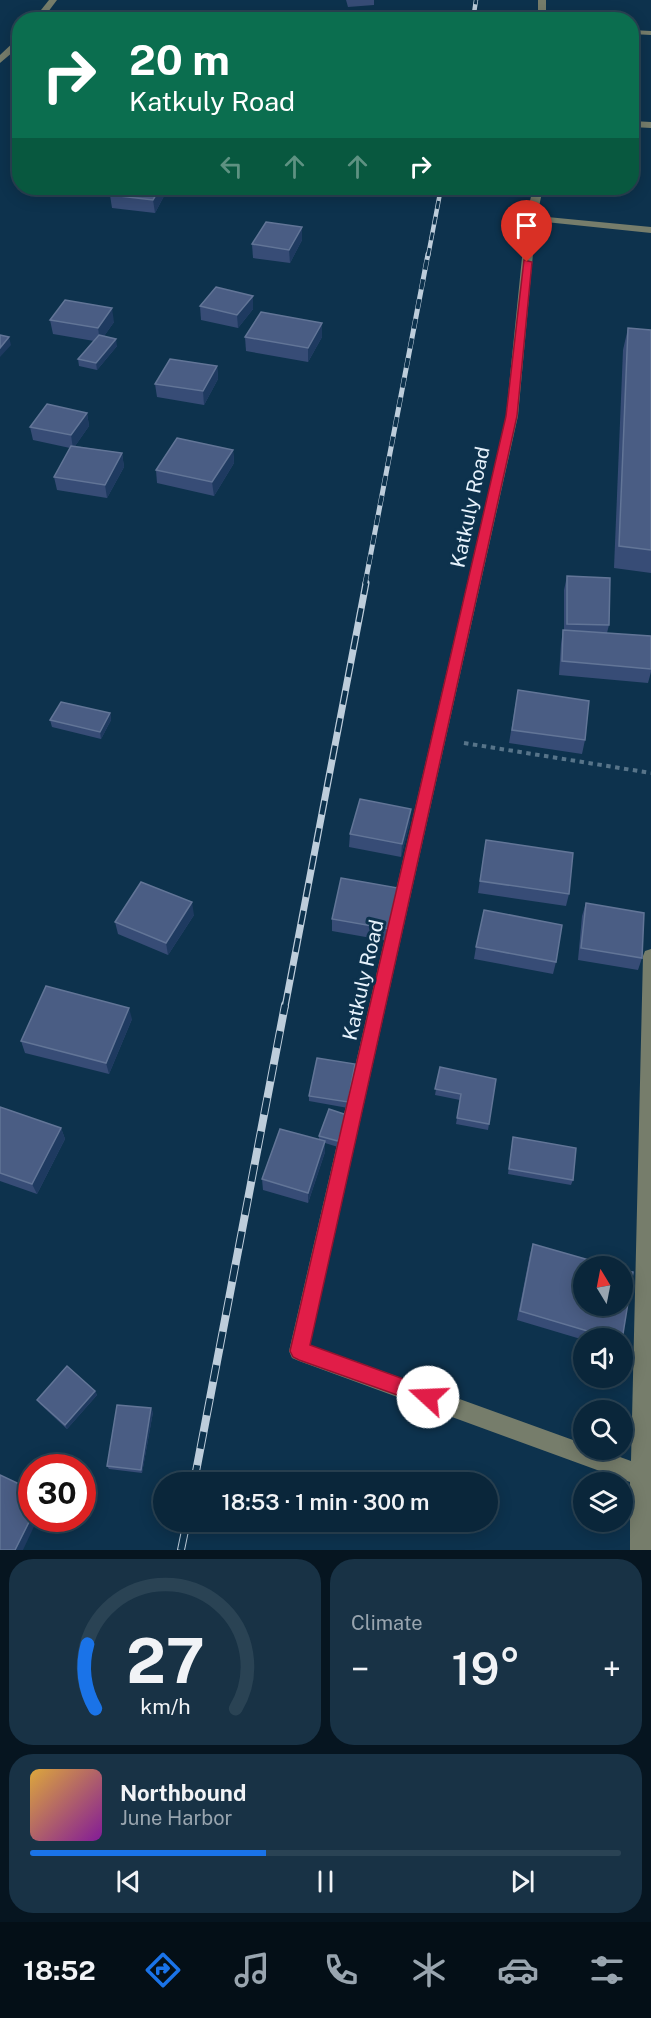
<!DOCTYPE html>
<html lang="en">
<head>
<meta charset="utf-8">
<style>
	:root { --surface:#0a263a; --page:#183245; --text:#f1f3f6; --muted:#99a5af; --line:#2a4354; --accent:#1a73e8 }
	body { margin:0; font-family:"Public Sans",sans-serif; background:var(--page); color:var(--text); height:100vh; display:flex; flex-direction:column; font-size:22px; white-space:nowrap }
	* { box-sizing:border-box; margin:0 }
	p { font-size:20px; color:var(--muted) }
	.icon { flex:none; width:33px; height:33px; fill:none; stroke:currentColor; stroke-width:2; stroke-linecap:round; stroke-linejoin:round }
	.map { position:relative; height:1550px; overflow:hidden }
	.details { display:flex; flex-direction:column; gap:9px; padding:9px; background:#061520; flex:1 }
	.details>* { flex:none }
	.top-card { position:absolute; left:12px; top:12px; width:627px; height:183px; border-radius:24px; box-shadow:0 3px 15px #0003,0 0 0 2px var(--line); background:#0b6e4f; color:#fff; overflow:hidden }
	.needle { width:39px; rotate:350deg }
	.buttons { position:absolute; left:573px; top:1256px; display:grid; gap:12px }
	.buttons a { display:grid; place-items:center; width:60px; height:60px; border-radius:50%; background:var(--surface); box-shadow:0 3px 15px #0003,0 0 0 2px var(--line); font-size:30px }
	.speed { position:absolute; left:18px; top:1454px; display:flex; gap:12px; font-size:30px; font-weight:700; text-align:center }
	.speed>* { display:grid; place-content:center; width:78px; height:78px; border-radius:50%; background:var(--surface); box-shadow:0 3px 15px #0003,0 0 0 2px var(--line); line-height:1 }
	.speed .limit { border:9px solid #d22; background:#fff; color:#111 }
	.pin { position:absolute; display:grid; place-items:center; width:51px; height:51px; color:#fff; margin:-62px -26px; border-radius:50% 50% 50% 0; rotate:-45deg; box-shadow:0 0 6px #0007 }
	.pin .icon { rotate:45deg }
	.me { position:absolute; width:66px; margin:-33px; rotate:290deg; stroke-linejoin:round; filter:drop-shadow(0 0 4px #0008) }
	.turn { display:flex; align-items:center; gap:21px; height:126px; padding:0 18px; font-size:27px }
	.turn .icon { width:78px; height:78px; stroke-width:2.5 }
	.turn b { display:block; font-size:42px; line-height:51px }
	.lanes { display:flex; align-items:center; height:57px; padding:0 18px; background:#0003; justify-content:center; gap:30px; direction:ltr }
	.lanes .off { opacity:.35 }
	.big { font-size:45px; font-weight:600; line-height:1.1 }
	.details .card { flex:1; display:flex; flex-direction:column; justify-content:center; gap:9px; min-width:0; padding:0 21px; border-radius:24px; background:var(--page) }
	.details .dial { align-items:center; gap:0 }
	.dial svg { height:156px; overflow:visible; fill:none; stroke:var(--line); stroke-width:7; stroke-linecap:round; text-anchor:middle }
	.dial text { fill:var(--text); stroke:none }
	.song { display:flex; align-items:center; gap:18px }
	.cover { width:72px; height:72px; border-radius:9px; background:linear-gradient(135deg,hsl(40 70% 55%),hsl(290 70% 35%)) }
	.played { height:6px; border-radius:3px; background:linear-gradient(90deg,var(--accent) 40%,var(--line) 40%) }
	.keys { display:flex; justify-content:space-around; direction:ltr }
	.heat { display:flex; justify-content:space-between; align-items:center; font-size:33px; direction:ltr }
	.details .tiles { flex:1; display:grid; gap:9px; grid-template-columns:1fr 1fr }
	.card:last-child { grid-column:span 2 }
	.trip { position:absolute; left:153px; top:1472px; width:345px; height:60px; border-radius:30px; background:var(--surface); box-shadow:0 3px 15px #0003,0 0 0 2px var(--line); font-weight:600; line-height:60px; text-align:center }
	.dock { display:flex; height:96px; justify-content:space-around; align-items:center; background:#040f17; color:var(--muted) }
	.dock .icon { width:42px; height:42px }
	.dock .active { color:var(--accent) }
	.dock b { font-size:27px; color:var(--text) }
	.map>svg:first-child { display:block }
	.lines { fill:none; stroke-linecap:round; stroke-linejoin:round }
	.path { stroke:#577489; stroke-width:4; stroke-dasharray:4.5 4.5; stroke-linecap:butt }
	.minor { fill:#767d6b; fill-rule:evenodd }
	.rail-far3-casing { stroke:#bdcddb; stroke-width:4.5 }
	.rail-far2-casing { stroke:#bdcddb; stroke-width:5 }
	.rail-far1-casing { stroke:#bdcddb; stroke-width:7 }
	.rail-casing { stroke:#bdcddb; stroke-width:8 }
	.rail-far3 { stroke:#0d324d; stroke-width:3; stroke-dasharray:8; stroke-linecap:butt }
	.rail-far2 { stroke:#0d324d; stroke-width:4; stroke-dasharray:10; stroke-linecap:butt }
	.rail-far1 { stroke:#0d324d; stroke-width:4.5; stroke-dasharray:14; stroke-linecap:butt }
	.rail { stroke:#0d324d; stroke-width:6; stroke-dasharray:17; stroke-linecap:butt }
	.wall { fill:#374c76 }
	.shaded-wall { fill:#1e3a60 }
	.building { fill:#4a5d84; stroke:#627597; stroke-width:1.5 }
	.route { fill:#e11d48; stroke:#92132f; stroke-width:1.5 }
	.labels { text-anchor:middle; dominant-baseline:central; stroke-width:6; stroke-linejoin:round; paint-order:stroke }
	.street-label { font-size:20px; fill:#e6f2fc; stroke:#0d324d }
</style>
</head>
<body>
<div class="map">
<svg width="651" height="1550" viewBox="0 0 651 1550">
	<rect width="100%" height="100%" fill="#0d324d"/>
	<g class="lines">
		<polyline class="path" points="464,743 651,773"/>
		<g class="minor">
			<polygon points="49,0 57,0 42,20 33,20"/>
			<rect x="538" y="0" width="8" height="20"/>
			<polygon points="632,30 651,31 651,35 632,34"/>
			<polygon points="17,39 20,39 20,46 0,63 0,55"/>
			<polygon points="632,121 651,122 651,128 632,127"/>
			<polygon points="533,188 543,188 537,216 651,227 651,233 536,221 518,416 310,1345 584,1444 584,1449 598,1449 631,1461 643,956 645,951 651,949 651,1550 630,1550 630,1482 299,1361 292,1358 289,1351 506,416 526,218"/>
		</g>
		<defs>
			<g id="rail-far3">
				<polyline points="473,20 476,0"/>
				<polyline points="428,256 441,188"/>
			</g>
			<polyline id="rail-far2" points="365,584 428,254"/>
			<polyline id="rail-far1" points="285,1007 366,583"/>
			<g id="rail">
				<polyline points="194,1482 285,1005"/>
				<polyline points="181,1550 187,1521"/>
			</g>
		</defs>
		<use href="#rail-far3" class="rail-far3-casing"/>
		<use href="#rail-far2" class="rail-far2-casing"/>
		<use href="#rail-far1" class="rail-far1-casing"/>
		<use href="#rail" class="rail-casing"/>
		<use href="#rail-far3" class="rail-far3"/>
		<use href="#rail-far2" class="rail-far2"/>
		<use href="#rail-far1" class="rail-far1"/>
		<use href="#rail" class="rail"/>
	</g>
	<g class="wall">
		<polygon points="346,0 374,0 374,5 348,7"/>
		<polygon points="110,195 164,196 155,213 112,208"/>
		<polygon points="302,227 302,240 290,263 253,258 252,244"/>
		<polygon points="200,306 253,309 238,328 201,320"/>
		<polygon points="50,320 114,322 104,336 117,346 97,370 79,366 78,359 94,341 53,334"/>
		<polygon points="322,323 322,337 308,362 246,351 245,337"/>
		<polygon points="628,328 651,330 651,573 614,568 623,350"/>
		<polygon points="217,366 218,379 204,405 157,397 155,384"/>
		<polygon points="87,413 89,426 75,446 122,453 124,467 107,498 57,490 54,477 70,448 33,440 30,427"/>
		<polygon points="233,450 234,463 214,496 157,483 156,470"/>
		<polygon points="567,576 609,625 607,633 651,636 651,672 648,683 559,675 561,644 563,630 564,630 564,590"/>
		<polygon points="518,690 585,740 582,754 509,743"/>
		<polygon points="110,713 111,720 101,739 52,727 50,720"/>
		<polygon points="410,822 401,857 349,847 350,834"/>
		<polygon points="486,840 569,894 566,906 478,893"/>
		<polygon points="398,888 397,901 388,941 332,931 332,919"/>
		<polygon points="586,903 642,958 638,970 578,960 582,916"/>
		<polygon points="194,915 168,955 118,934 115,922"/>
		<polygon points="476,947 556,962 553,974 474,959"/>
		<polygon points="132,1019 109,1074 25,1053 21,1041"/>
		<polygon points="355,1064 348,1108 309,1101 309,1096"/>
		<polygon points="440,1067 489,1124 488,1130 456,1124 460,1100 435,1095"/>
		<polygon points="0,1107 61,1128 65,1139 37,1194 0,1181"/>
		<polygon points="347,1120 338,1147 325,1143 325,1152 308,1203 263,1190 262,1179 319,1140 319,1136"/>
		<polygon points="513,1137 573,1180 571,1185 508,1174"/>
		<polygon points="533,1244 622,1338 584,1338 584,1340 517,1320 530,1254"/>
		<polygon points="95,1391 97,1395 67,1429 40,1404 37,1400"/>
		<polygon points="153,1412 142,1473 109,1469 107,1466"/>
	</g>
	<g class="shaded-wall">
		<polygon points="160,188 163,188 164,196 155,213 153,200"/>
		<polygon points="302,227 302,240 290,263 289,250"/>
		<polygon points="253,296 253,309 238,328 237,315"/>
		<polygon points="112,308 114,322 100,342 98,328"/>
		<polygon points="322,323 322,337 308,362 308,348"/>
		<polygon points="9,337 11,345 0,357 0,348"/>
		<polygon points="116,339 117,346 97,370 96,363"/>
		<polygon points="217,366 218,379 204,405 203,391"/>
		<polygon points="87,413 89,426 73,449 71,435"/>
		<polygon points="233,450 234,463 214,496 212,482"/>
		<polygon points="122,453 124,467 107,498 105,485"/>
		<polygon points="110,713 111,720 101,739 100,732"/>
		<polygon points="411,809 410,822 401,857 402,844"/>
		<polygon points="398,888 397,901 388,941 389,929"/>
		<polygon points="192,902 194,915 168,955 166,943"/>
		<polygon points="129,1008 132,1019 109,1074 106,1063"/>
		<polygon points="355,1064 355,1070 348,1108 348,1102"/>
		<polygon points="347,1115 347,1120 338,1147 338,1141"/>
		<polygon points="61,1128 65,1139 37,1194 32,1184"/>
		<polygon points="325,1141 325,1152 308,1203 308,1193"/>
		<polygon points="95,1391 97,1395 67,1429 65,1425"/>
		<polygon points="151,1408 153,1412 142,1473 141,1470"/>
		<polygon points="32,1516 32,1518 38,1518 23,1550 15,1550"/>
	</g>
	<g class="building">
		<polygon points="148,12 182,13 180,20 146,20"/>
		<polygon points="115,188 160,188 153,200 110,195"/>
		<polygon points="266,222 302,227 289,250 252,244"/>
		<polygon points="216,287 253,296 237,315 200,306"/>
		<polygon points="65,300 112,308 98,328 50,320"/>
		<polygon points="261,312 322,323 308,348 245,337"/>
		<polygon points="628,328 651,330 651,550 619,546"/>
		<polygon points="0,335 9,337 0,348"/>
		<polygon points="99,335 116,339 96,363 78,359"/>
		<polygon points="170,359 217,366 203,391 155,384"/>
		<polygon points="47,404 87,413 71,435 30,427"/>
		<polygon points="177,438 233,450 212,482 156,470"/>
		<polygon points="71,446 122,453 105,485 54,477"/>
		<polygon points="567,576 610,578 609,625 567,624"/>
		<polygon points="563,630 651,636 651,669 562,661"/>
		<polygon points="518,690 589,701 585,740 512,730"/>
		<polygon points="61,702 110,713 100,732 50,720"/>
		<polygon points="360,799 411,809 402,844 350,834"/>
		<polygon points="486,840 573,853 569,894 480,881"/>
		<polygon points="341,878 398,888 389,929 332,919"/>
		<polygon points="141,882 192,902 166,943 115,922"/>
		<polygon points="586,903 644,913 642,958 581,948"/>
		<polygon points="484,910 562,925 556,962 476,947"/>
		<polygon points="46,986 129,1008 106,1063 21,1041"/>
		<polygon points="317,1058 355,1064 348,1102 309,1096"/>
		<polygon points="440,1067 496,1079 489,1124 457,1118 461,1094 435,1089"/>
		<polygon points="0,1107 61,1128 32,1184 0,1173"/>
		<polygon points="329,1109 347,1115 338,1141 319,1136"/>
		<polygon points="280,1129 325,1141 308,1193 262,1179"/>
		<polygon points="513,1137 576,1148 573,1180 509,1169"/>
		<polygon points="533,1244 610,1266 584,1266 584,1305 622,1305 622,1270 633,1272 622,1340 622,1338 611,1338 520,1311"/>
		<polygon points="67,1366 95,1391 65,1425 37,1400"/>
		<polygon points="117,1405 151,1408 141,1470 107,1466"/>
		<polygon points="0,1475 32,1490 32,1516 15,1550 0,1550"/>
	</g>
	<polygon class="route" points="524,260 532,262 517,416 310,1345 434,1390 437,1397 434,1404 428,1406 299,1360 293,1357 290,1351 506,416"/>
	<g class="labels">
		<g class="street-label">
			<text transform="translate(470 507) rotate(-78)">Katkuly Road</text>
			<text transform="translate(363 980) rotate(-77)">Katkuly Road</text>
		</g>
	</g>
</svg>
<div class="buttons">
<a><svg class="needle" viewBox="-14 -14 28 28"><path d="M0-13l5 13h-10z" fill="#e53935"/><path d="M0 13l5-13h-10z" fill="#99a5af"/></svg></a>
<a><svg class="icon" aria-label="sound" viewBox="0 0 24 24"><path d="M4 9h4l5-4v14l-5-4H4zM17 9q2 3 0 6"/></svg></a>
<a><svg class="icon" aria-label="search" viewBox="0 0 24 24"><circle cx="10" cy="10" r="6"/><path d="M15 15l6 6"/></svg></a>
<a><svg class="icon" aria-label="layers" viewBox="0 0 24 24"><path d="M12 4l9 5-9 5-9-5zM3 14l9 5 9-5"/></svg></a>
</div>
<div class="speed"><div class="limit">30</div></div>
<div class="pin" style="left:527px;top:262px;background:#d93025"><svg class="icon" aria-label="arrive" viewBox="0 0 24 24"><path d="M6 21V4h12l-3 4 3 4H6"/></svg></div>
<svg class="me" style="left:428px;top:1397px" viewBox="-20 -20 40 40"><circle r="19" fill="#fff"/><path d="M0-13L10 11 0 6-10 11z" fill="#e11d48"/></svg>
<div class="trip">18:53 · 1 min · 300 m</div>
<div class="top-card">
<div class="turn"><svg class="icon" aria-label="right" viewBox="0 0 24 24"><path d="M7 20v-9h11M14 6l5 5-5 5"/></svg><div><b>20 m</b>Katkuly Road</div></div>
<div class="lanes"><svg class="icon off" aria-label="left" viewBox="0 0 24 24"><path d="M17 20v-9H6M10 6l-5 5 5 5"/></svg><svg class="icon off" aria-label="ahead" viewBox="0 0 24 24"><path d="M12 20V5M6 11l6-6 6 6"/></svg><svg class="icon off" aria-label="ahead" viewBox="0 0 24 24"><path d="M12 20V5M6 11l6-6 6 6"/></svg><svg class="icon" aria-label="right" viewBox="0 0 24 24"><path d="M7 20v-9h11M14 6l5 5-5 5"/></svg></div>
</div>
</div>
<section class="details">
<div class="tiles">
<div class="card dial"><svg viewBox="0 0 100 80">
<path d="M14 69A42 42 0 1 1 86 69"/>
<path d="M14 69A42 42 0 0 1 10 36" stroke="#1a73e8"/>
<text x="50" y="56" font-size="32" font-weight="700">27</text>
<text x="50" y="72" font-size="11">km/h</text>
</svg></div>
<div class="card"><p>Climate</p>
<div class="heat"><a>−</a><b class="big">19°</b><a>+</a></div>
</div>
<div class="card">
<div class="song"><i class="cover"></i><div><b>Northbound</b><p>June Harbor</p></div></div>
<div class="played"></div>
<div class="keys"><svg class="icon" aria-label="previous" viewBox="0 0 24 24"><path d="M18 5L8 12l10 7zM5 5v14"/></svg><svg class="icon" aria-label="pause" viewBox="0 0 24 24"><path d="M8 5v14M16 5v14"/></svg><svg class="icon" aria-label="next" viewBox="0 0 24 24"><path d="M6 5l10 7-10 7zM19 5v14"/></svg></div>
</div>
</div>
</section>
<nav class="dock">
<b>18:52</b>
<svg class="icon active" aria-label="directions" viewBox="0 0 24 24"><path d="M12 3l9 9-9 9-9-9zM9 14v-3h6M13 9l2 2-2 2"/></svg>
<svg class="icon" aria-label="music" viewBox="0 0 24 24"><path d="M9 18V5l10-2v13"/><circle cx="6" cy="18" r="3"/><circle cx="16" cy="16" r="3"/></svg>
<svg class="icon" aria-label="phone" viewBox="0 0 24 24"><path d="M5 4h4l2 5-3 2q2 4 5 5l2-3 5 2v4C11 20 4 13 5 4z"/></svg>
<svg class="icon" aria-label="climate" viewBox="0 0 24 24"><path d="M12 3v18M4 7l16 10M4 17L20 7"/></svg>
<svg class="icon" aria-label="car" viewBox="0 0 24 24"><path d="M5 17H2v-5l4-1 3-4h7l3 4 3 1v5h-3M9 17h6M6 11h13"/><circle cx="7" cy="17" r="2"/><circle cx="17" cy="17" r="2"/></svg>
<svg class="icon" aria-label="filters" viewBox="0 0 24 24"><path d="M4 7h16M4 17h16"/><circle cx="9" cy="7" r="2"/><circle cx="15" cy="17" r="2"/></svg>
</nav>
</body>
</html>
